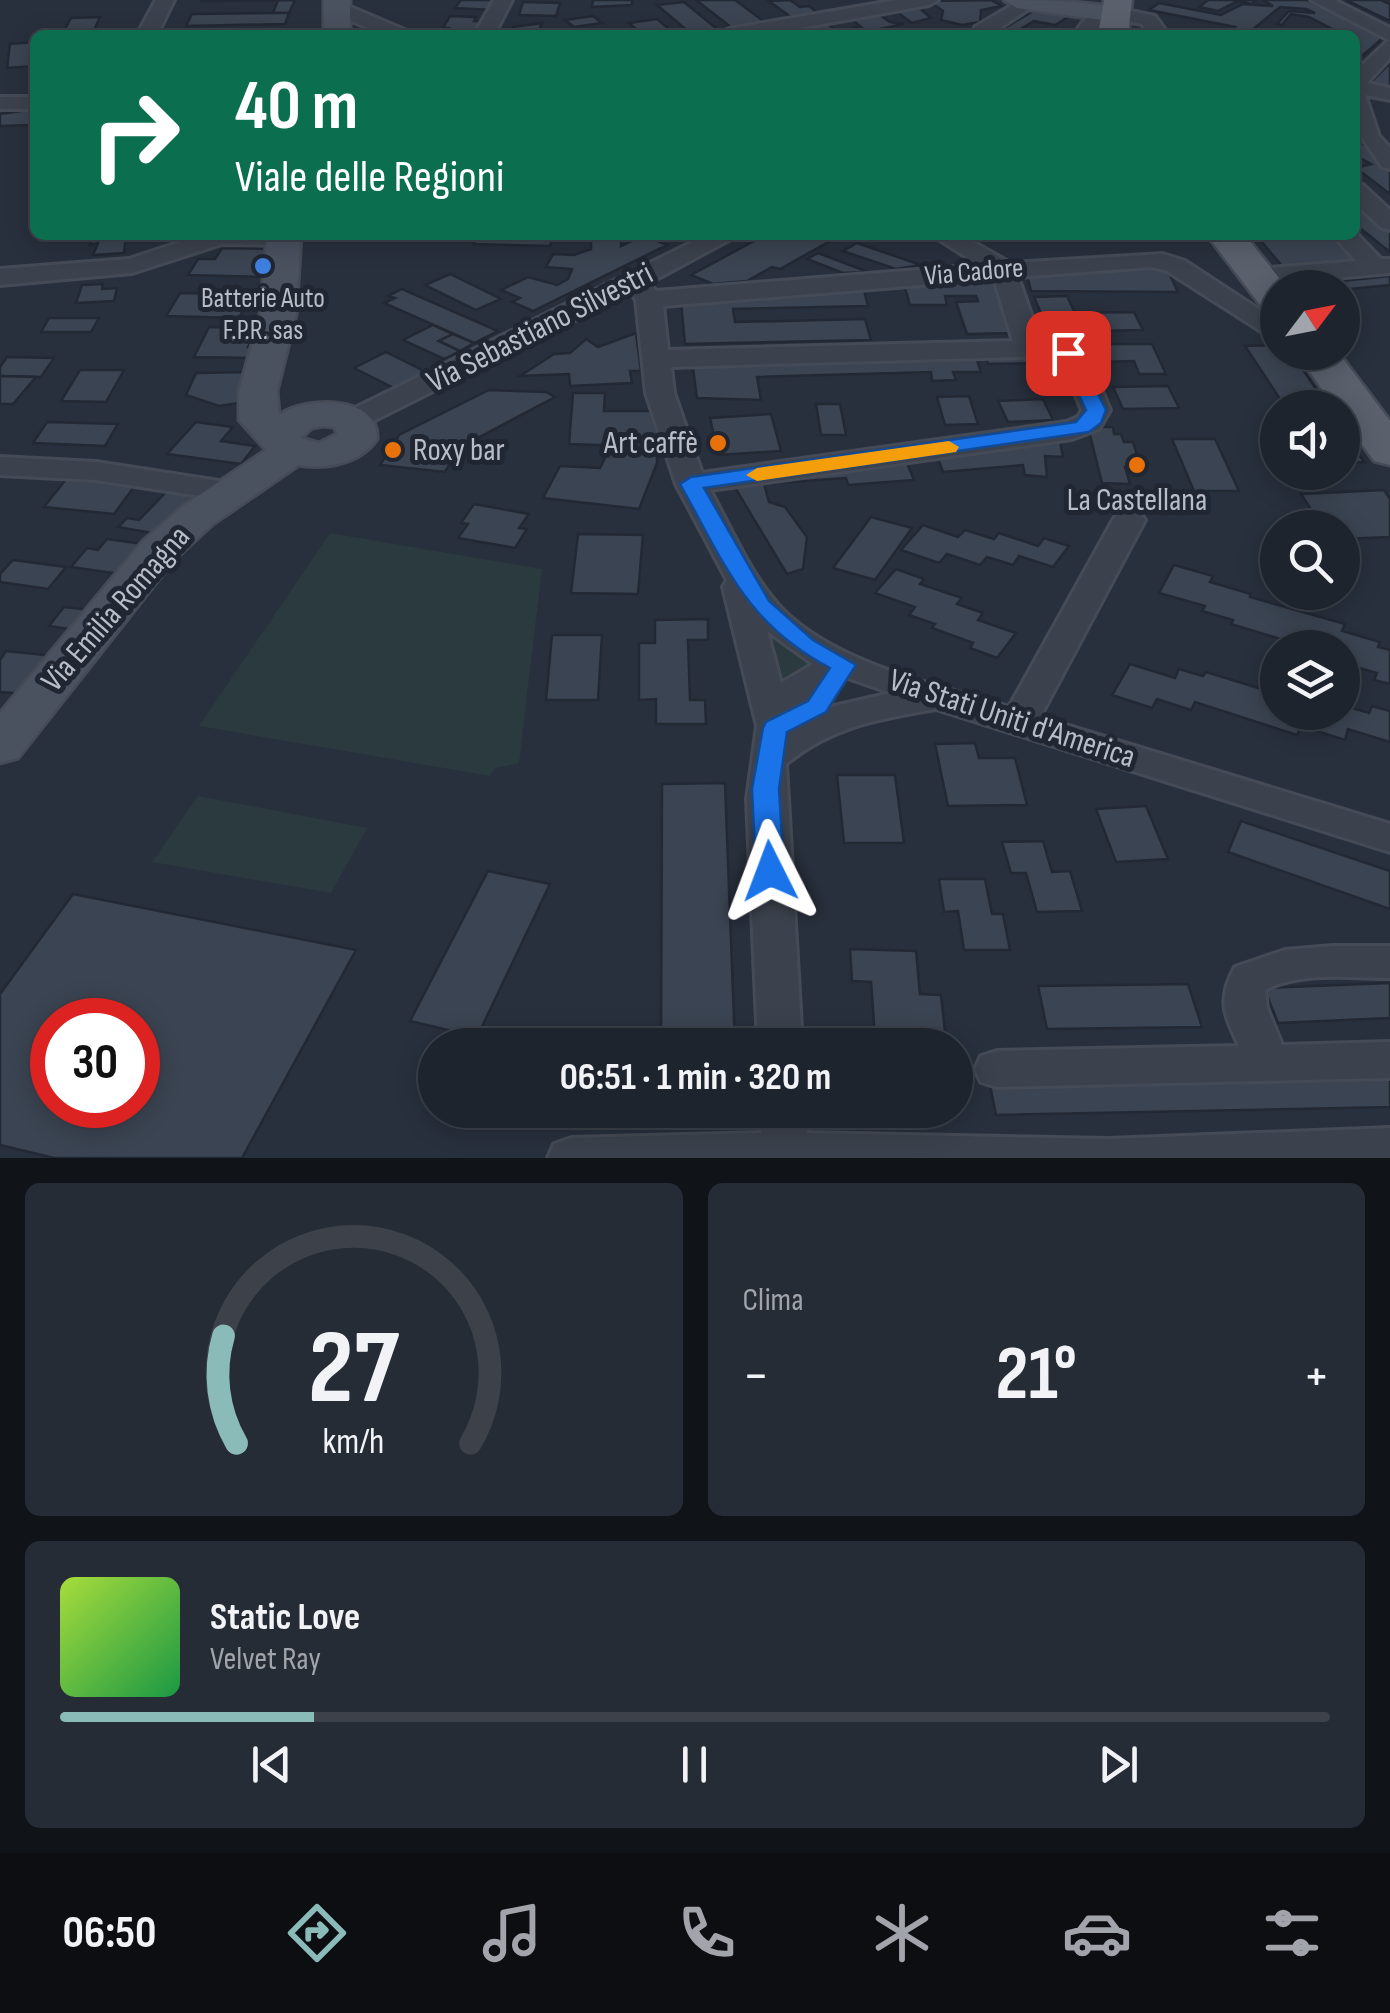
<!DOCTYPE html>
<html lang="it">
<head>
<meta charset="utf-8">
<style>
	:root { --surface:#1e242e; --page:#262c36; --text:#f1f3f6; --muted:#a1a4aa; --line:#3c414a; --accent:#8bbbb9 }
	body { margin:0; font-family:"Sofia Sans Condensed",sans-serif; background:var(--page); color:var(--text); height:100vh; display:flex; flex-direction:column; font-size:38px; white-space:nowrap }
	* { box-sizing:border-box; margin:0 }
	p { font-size:32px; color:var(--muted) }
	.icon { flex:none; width:55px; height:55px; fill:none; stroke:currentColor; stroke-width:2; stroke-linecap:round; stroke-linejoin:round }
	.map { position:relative; height:1158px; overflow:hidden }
	.side { display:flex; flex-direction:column; gap:25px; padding:25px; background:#101419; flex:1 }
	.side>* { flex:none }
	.top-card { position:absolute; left:30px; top:30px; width:1330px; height:210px; border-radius:15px; box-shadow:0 5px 25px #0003,0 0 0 2px var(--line); background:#0b6e4f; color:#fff; overflow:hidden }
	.needle { width:65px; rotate:58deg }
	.fabs { position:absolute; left:1260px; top:270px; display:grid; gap:20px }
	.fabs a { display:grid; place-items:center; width:100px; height:100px; border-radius:50%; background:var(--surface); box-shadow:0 5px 25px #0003,0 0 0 2px var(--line); font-size:50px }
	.speed { position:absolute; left:30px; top:998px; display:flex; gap:20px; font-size:50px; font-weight:700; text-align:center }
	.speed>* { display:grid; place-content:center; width:130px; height:130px; border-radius:50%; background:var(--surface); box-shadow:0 5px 25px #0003,0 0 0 2px var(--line); line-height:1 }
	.speed .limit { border:15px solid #d22; background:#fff; color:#111 }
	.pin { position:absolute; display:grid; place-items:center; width:85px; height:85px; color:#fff; margin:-42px; border-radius:20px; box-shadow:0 5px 15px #0006 }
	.me { position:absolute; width:110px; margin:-55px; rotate:357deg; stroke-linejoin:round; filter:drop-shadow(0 0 8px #0008) }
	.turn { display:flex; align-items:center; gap:35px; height:210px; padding:0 40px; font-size:45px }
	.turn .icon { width:130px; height:130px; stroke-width:2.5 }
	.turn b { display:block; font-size:70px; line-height:85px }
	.big { font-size:75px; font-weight:700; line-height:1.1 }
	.side .tile { flex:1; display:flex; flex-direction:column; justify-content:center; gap:15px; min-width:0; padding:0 35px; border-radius:15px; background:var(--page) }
	.side .dial { align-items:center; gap:0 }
	.dial svg { height:260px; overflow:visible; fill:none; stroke:var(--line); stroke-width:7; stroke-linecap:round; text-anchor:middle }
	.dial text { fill:var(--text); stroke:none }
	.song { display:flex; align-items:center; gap:30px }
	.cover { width:120px; height:120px; border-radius:15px; background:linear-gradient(135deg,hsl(80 70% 55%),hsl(140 70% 35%)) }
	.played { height:10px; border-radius:5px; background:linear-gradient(90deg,var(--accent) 20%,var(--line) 20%) }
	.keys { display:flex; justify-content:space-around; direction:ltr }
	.heat { display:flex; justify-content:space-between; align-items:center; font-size:55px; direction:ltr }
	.side .tiles { flex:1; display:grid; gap:25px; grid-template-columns:1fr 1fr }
	.tile:last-child { grid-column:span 2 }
	.trip { position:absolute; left:418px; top:1028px; width:555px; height:100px; border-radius:50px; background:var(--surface); box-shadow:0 5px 25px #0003,0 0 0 2px var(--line); font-weight:700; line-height:100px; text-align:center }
	.tab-bar { display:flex; height:160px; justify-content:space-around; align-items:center; background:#0c0e12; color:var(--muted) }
	.tab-bar .icon { width:70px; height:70px }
	.tab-bar .on { color:var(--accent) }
	.tab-bar b { font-size:45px; color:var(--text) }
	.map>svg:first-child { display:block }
	.green { fill:#2a3a3e }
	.building { fill:#3b4452; stroke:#232934; stroke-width:2.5; fill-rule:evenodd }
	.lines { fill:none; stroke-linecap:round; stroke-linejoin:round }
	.street-casing { stroke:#454b56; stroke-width:6 }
	.secondary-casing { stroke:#454b56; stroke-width:5 }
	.primary-casing { stroke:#454b56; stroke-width:5 }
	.street { fill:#3c424d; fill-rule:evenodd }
	.secondary { fill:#4a515f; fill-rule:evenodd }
	.primary { fill:#5a616d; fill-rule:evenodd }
	.route { fill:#1a73e8; stroke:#114b97; stroke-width:2.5 }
	.slow { fill:#f59e0b }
	.shop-dot { fill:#3f7fe0; stroke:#212732; stroke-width:4 }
	.food-dot { fill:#e8710a; stroke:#212732; stroke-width:4 }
	.labels { text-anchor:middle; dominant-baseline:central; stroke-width:10; stroke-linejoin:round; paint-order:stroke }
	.far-street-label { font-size:28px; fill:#b8bdc8; stroke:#212732 }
	.far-poi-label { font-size:28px; fill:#b8bdc8; stroke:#212732 }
	.street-label { font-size:32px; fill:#b8bdc8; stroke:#212732 }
	.poi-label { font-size:32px; fill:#b8bdc8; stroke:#212732; text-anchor:end }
</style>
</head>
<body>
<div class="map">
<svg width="1390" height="1158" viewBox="0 0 1390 1158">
	<rect width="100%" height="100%" fill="#28303d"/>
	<g class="green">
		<polygon points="330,533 542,569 519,763 495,768 490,776 199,726"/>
		<polygon points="766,617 811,660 773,701"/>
		<polygon points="198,796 367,828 331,893 152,862"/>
	</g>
	<g class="building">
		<polygon points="278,0 200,1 295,0 289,13 273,13"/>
		<polygon points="461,0 500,0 493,10 455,8"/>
		<polygon points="593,0 632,0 632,5 592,7"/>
		<polygon points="696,0 735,0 766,23 732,28"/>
		<polygon points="790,0 800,7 809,6 817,12 792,18 769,1"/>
		<polygon points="991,0 1002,6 981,10 980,22 962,25 941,20 943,11 929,1"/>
		<polygon points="1208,0 1256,0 1252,4 1238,1 1218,11 1199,7"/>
		<polygon points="1307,0 1384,37 1355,62 1355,35 1344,35 1309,17 1291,14 1282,25 1277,24 1289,11 1315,13 1306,9 1280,7 1246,35 1225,35 1235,27 1149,10 1159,3 1221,15 1243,4 1273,6 1263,0"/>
		<polygon points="1346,0 1381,0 1390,4 1390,21"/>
		<polygon points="523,2 560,3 556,16 519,15"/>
		<polygon points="684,2 717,29 690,33 657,5"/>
		<polygon points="917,6 931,18 912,23 894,10"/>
		<polygon points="1040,7 1073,14 1055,25 1034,21 1010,35 958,35 968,29 993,35"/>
		<polygon points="273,13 289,13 285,24 186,26 192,14"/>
		<polygon points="877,13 890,22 904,24 860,33 854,28 861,27 849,17"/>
		<polygon points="450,16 476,17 474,21 485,21 479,35 445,35 449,28 443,28"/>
		<polygon points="593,16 602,23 574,27 565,20"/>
		<polygon points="100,17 94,30 64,31 71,18"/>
		<polygon points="657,19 676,35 643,35 629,23"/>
		<polygon points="824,22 843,35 800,35 789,27"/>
		<polygon points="542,23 539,30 528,35 509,35 513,27"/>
		<polygon points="35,42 35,66 7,68 10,44"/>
		<polygon points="1390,63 1390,90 1368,85"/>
		<polygon points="35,109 35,125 0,126 0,114"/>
		<polygon points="1364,144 1390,167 1390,194 1356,168 1371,164 1355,155 1355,145"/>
		<polygon points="1355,203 1390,230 1390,252 1355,224"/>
		<polygon points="94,235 126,235 124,253 93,255 98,243 90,245"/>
		<polygon points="451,235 572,235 571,239 552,239 550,246 474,244 475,240 449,239"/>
		<polygon points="621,235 621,246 644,235 667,245 533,311 512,302 520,298 501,290 528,277 557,285 568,279 572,269 546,267 553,254 574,255 591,249 591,236"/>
		<polygon points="765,235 841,235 780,269 772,267 747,281 713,284 691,275"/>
		<polygon points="1256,235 1336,235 1361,262 1282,266"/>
		<polygon points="857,243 921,265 896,269 843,251"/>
		<polygon points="222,248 280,249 265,277 188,275 198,259 215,259"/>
		<polygon points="818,253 868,272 843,273 807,259"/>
		<polygon points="1164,263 1178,292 1031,291 1026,271"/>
		<polygon points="450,274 501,299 476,310 425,285"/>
		<polygon points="995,274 1017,333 967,334 956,302 978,301 976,296 945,296 947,305 910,305 903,281"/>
		<polygon points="1390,276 1390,285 1350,289 1341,281"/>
		<polygon points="103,284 102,289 117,288 114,301 76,303 82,285"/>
		<polygon points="863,286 868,306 733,309 735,322 865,319 871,340 685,344 681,302"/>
		<polygon points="402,289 498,331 474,343 384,303 395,298 388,296"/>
		<polygon points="180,293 251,295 239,318 166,316"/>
		<polygon points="1067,296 1075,313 1134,312 1143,330 1049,332 1034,297"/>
		<polygon points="49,318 99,318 91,332 41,332"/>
		<polygon points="433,325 453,334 439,341 460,351 444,359 403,340"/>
		<polygon points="209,327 257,328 248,347 259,347 254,358 194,357"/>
		<polygon points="636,333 641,371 630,371 632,383 570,386 569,374 520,376 554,354 570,353 586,339 598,347"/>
		<polygon points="453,334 474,343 460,351 439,341"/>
		<polygon points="1092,344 1152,344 1166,374 1139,374 1134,361 1099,362"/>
		<polygon points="1278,345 1278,352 1291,352 1322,398 1280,399 1245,346"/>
		<polygon points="386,352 426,372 394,388 354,368"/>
		<polygon points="985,353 1039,353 1043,363 988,364"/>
		<polygon points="975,354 981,372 953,372 956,380 932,381 931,372 757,377 761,400 697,398 692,361"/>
		<polygon points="7,357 54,358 41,377 0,376 0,367"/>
		<polygon points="80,370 124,370 106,402 61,401"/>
		<polygon points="253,372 252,401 219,406 186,395 196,373"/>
		<polygon points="0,376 36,377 13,404 0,404"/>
		<polygon points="1168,386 1179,408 1123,409 1113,387"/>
		<polygon points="489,390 546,392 555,397 459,448 445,472 380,465 399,435"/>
		<polygon points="573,393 605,393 604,411 657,411 657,463 639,509 543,498 560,466 600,468 608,452 627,453 628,446 569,444"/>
		<polygon points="969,396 978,424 945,425 937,397"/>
		<polygon points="1043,399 1053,420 1008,422 998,401"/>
		<polygon points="816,404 840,404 846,435 821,435"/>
		<polygon points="771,414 781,451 718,455 710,418"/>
		<polygon points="47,422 118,424 105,446 33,443"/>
		<polygon points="196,422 233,427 221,441 255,446 241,464 167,454"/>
		<polygon points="1088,427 1113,427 1114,434 1121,434 1124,442 1133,442 1141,467 1125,467 1130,484 1102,483"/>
		<polygon points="1342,430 1364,462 1342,463"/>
		<polygon points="1059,436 1063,457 1045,456 1047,477 1025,475 1023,465 943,472 936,453"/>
		<polygon points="1172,439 1215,439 1239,491 1194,491"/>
		<polygon points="905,458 914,480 848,485 846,478 764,484 769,502 785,507 807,537 803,569 787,574 731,481"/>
		<polygon points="71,473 139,480 114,514 44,507"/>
		<polygon points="171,487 198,492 158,534 118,527 127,518 139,520"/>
		<polygon points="1384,490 1390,499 1390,537 1342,539 1342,528 1323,528 1301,494"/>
		<polygon points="474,504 529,514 519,528 527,529 515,548 458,538 468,524 461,523"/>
		<polygon points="871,517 912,528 875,580 833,568"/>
		<polygon points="923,525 958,537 965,530 994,539 999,533 1038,546 1044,538 1069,546 1053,567 1019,556 1013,565 987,557 980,565 947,554 939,563 901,550"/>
		<polygon points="578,534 643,535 638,594 571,593"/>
		<polygon points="107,539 143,544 120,574 71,567 87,548 98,550"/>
		<polygon points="13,560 66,567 48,589 0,582 0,574"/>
		<polygon points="1174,565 1213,576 1210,582 1251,594 1250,597 1345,624 1342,631 1380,642 1378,647 1390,650 1390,684 1374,680 1377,673 1342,663 1342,648 1310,648 1231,624 1233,620 1202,611 1205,606 1159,593"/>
		<polygon points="896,569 924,579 920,584 962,598 957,604 983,613 978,620 1016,633 997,658 970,648 973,643 932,628 935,624 909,615 915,607 875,593"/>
		<polygon points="64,607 91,610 75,630 49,626"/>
		<polygon points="708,619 708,640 688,640 690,700 705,700 706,724 656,724 656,699 639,700 639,643 655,643 655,620"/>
		<polygon points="552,635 602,635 598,700 546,700"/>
		<polygon points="6,651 54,656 27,694 0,692 0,660"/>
		<polygon points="1130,664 1175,678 1179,669 1203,676 1206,672 1278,694 1278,712 1342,712 1342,705 1369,713 1372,706 1390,711 1390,742 1348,729 1345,740 1301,726 1297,735 1195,702 1191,710 1157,699 1152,708 1112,695"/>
		<polygon points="975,743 979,758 1015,758 1027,805 948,806 935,744"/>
		<polygon points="837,775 895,775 904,843 844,843"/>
		<polygon points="725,783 735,1045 661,1045 662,784"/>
		<polygon points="1146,806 1168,859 1116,862 1096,809"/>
		<polygon points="1241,821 1390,871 1390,909 1228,852"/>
		<polygon points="1043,841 1052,872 1070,871 1082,911 1037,912 1026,873 1011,873 1002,842"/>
		<polygon points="488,871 550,884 477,1037 410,1021"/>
		<polygon points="939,879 985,879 992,914 1003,914 1010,950 964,950 958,911 944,912"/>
		<path d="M73,894L356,950L242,1158H54L0,1145V994ZM52,1020H138V1105H52Z"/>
		<polygon points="850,949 916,951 920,994 941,995 946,1040 875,1038 871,982 852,981"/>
		<polygon points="1390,983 1390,1018 1278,1023 1264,988"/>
		<polygon points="1188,984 1202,1027 1047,1029 1038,986"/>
		<polygon points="1390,1069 1390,1107 996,1115 988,1075"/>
	</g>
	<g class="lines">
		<defs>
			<g id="street">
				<polygon points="156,0 174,0 157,35 137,35"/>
				<polygon points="494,0 512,0 494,35 474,35"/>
				<polygon points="897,0 938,0 929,5 762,35 719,35 729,29"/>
				<polygon points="1021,0 1038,3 989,35 975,35 975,27"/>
				<polygon points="1311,0 1334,0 1390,28 1390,58 1367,83 1390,88 1390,100 1365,95 1379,136 1390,148 1390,169 1382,167 1355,127 1355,72 1389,40"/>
				<polygon points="336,1 407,31 410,35 384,35 329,11 329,3"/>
				<path d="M1116,8L1155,16L1169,35H1149L1142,24L1110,18L1094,35H1074C1086,14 1094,12 1116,8Z"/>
				<rect x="0" y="97" width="35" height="12"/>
				<polygon points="1355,183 1363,185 1390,210 1390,230 1382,228 1355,203"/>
				<polygon points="1355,232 1381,259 1390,259 1390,273 1259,285 1246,277 1259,269 1356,261 1333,235 1355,235"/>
				<polygon points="202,235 296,238 284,245 222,244 132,273 0,285 0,269 129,259"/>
				<path d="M707,235H738L649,283L656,291L979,265L932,235H961L1010,263L1163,254L1185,261L1278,322V342L1167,271L1152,267L1018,277L1040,340C1086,339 1094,373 1110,410L1099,429L1072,439L710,490C732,530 751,577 783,610C837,664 937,685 1009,707L1113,520L1118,513H1140L1145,520L1040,717L1390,824V852L936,709C879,719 832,726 786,764L802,1045H758L747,799L757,726L723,587L727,580L676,484L646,393L636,300L631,292L363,426H343L339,420L343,414ZM994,279L1013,341L668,350L663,306ZM1050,356L1062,362L1082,410L1078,417L1066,422L702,473L674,393L671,367ZM767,631L813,664L781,683ZM845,677L891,693L834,706L794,723L812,693Z"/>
				<polygon points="0,457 96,462 232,483 243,486 247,492 243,498 232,501 96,480 0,475"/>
				<path d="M1333,946H1390V978C1351,978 1301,971 1265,990L1267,1008L1282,1045L1390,1042V1078L997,1087L981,1082L975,1069L981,1056L997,1051L1239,1046C1224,1013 1217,1000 1235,967L1285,950Z"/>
				<polygon points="760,1110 806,1110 807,1133 1108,1139 1390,1128 1390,1158 548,1158 554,1144 571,1138 761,1133"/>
			</g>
			<g id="secondary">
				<rect x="324" y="0" width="26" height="35"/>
				<path d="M1004,0C1031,0 1112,0 1129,14L1116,22L1017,8Z"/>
				<path d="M267,235H301L296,315L277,391L279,415C305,396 380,395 377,439C361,463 326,470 299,465L213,524L174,560L18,758L0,763V713L142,542L183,506L266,450L239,420V391L260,315ZM323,426L334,427L337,434L319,443L301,438L312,428Z"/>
			</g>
			<g id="primary">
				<polygon points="1104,0 1132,0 1128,35 1098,35"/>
				<polygon points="1207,235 1245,235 1287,288 1278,288 1278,314 1264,310"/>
				<polygon points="1296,352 1338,352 1390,421 1390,465 1374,461 1342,417 1342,408 1335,408"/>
			</g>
		</defs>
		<use href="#street" class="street-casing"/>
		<use href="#secondary" class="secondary-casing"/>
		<use href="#primary" class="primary-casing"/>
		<use href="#street" class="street"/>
		<use href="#secondary" class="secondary"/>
		<use href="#primary" class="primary"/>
	</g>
	<path class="route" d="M1068,347L1078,353L1106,410L1101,423L1089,432L704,488L769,601L813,640L856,665L826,712L787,732L779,789L784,871L780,878H760L756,871L752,789L763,728L766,722L808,701L830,668C745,623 725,564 680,484L691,477L1076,422L1086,410L1059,353Z"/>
	<polygon class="slow" points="949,441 959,447 956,452 757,481 746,475 757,468"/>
	<circle class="shop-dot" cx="263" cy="266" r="10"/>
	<g class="food-dot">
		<circle cx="718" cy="443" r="10"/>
		<circle cx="393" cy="450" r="10"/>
		<circle cx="1137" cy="465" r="10"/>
	</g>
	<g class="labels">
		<g class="far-street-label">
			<text transform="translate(974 272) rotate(-5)">Via Cadore</text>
		</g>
		<g class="far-poi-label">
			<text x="263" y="298">Batterie Auto<tspan x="263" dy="32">F.P.R. sas</tspan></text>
		</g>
		<g class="street-label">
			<text transform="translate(540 328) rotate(-27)">Via Sebastiano Silvestri</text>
			<text transform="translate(116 609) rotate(-49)">Via Emilia Romagna</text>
			<text transform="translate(1012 719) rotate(18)">Via Stati Uniti d'America</text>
		</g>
		<g class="poi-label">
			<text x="698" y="443">Art caffè</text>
			<text x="413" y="450" text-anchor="start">Roxy bar</text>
			<text x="1137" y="500" text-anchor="middle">La Castellana</text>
		</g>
	</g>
</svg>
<div class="fabs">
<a><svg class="needle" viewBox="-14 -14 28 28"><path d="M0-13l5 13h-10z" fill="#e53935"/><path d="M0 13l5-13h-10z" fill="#a1a4aa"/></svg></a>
<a><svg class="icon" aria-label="sound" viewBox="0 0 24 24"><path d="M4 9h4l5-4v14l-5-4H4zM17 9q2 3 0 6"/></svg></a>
<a><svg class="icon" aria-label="search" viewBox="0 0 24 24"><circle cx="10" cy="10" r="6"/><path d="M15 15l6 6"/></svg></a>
<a><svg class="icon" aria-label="layers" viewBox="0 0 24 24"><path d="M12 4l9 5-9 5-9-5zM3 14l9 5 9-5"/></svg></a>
</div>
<div class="speed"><div class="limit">30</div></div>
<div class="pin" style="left:1068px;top:353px;background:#d93025"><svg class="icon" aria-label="arrive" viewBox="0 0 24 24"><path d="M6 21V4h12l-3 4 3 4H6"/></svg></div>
<svg class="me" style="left:770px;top:871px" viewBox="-20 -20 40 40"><path d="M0-17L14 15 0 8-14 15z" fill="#1a73e8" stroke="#fff" stroke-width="4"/></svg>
<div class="trip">06:51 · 1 min · 320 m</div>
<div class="top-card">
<div class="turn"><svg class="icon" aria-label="right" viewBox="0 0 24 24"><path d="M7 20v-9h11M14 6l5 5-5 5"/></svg><div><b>40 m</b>Viale delle Regioni</div></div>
</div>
</div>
<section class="side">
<div class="tiles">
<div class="tile dial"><svg viewBox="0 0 100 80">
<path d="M14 69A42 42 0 1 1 86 69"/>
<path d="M14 69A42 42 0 0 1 10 36" stroke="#8bbbb9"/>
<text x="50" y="56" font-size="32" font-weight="700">27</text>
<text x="50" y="72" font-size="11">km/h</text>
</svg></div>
<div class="tile"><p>Clima</p>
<div class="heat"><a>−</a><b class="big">21°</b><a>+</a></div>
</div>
<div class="tile">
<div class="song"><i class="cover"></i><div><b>Static Love</b><p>Velvet Ray</p></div></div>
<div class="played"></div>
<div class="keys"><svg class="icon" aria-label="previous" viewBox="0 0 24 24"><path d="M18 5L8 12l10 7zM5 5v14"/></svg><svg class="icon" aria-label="pause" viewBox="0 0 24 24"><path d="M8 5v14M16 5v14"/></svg><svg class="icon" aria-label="next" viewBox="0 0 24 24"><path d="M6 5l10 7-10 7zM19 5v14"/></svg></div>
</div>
</div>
</section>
<nav class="tab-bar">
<b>06:50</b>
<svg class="icon on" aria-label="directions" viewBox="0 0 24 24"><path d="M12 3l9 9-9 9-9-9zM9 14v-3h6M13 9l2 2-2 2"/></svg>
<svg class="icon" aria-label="music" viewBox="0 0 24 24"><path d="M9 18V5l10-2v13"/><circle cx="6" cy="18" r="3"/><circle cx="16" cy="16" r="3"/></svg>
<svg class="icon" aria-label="phone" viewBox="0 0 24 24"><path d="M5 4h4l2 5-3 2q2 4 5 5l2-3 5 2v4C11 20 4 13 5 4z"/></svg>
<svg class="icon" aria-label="climate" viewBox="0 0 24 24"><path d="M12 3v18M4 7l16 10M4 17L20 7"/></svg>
<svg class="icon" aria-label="car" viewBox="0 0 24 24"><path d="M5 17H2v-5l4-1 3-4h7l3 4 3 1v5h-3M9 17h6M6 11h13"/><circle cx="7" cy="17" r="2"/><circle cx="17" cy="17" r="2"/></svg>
<svg class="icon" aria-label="filters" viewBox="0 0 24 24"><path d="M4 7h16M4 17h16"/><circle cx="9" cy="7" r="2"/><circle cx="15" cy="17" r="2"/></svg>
</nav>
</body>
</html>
